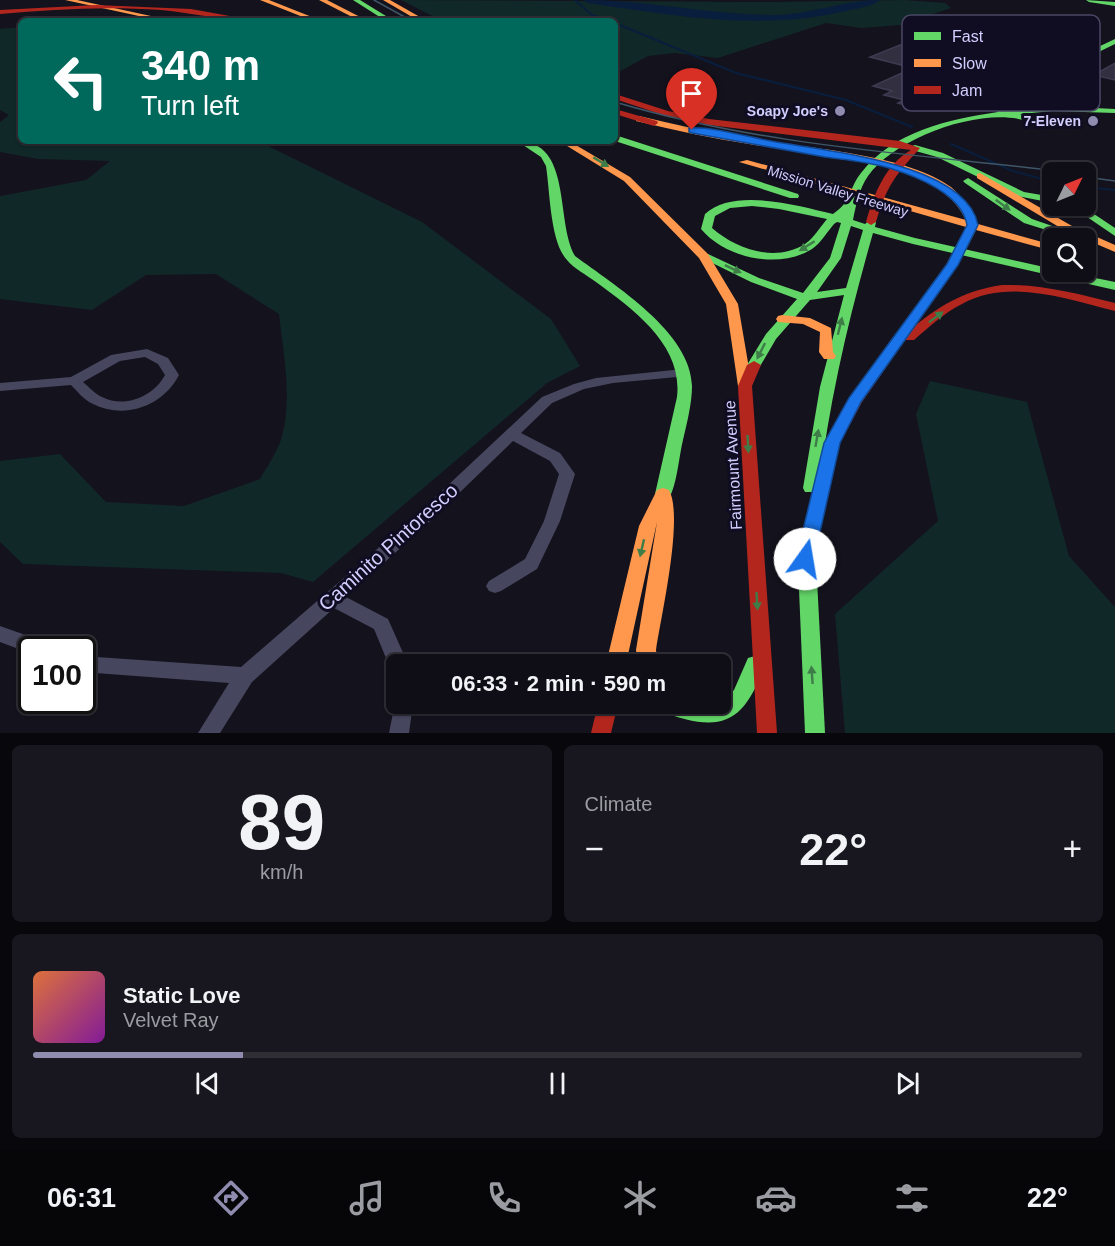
<!DOCTYPE html>
<html lang="en">
<head>
<meta charset="utf-8">
<style>
	:root { --surface:#0f0e16; --page:#18171f; --text:#f1f3f6; --muted:#9b9ca1; --line:#2f2e35; --accent:#908cb0 }
	body { margin:0; font-family:Helvetica,sans-serif; background:var(--page); color:var(--text); height:100vh; display:flex; flex-direction:column; font-size:22px; white-space:nowrap }
	* { box-sizing:border-box; margin:0 }
	p { font-size:20px; color:var(--muted) }
	.icon { flex:none; width:33px; height:33px; fill:none; stroke:currentColor; stroke-width:2; stroke-linecap:round; stroke-linejoin:round }
	.map { position:relative; height:733px; overflow:hidden }
	.details { display:flex; flex-direction:column; gap:12px; padding:12px; background:#08080c; flex:1 }
	.details>* { flex:none }
	.top-card { position:absolute; left:18px; top:18px; width:600px; height:126px; border-radius:9px; box-shadow:0 2px 4px #0004,0 0 0 2px var(--line); background:#00695c; color:#fff; overflow:hidden }
	.needle { width:39px; rotate:47deg }
	.tools { position:absolute; left:1042px; top:162px; display:grid; gap:12px }
	.tools a { display:grid; place-items:center; width:54px; height:54px; border-radius:9px; background:var(--surface); box-shadow:0 2px 4px #0004,0 0 0 2px var(--line); font-size:30px }
	.speed { position:absolute; left:18px; top:636px; display:flex; gap:12px; font-size:30px; font-weight:700; text-align:center }
	.speed>* { display:grid; place-content:center; width:78px; height:78px; border-radius:50%; background:var(--surface); box-shadow:0 2px 4px #0004,0 0 0 2px var(--line); line-height:1 }
	.speed .limit { border:3px solid #111; border-radius:9px; background:#fff; color:#111 }
	.pin { position:absolute; display:grid; place-items:center; width:51px; height:51px; color:#fff; margin:-62px -26px; border-radius:50% 50% 50% 0; rotate:-45deg; box-shadow:0 0 6px #0007 }
	.pin .icon { rotate:45deg }
	.me { position:absolute; width:66px; margin:-33px; rotate:13deg; stroke-linejoin:round; filter:drop-shadow(0 0 4px #0008) }
	.turn { display:flex; align-items:center; gap:21px; height:126px; padding:0 24px; font-size:27px }
	.turn .icon { width:78px; height:78px; stroke-width:2.5 }
	.turn b { display:block; font-size:42px; line-height:51px }
	.big { font-size:45px; font-weight:600; line-height:1.1 }
	.details .card { flex:1; display:flex; flex-direction:column; justify-content:center; gap:9px; min-width:0; padding:0 21px; border-radius:9px; background:var(--page) }
	.details .dial { align-items:center; gap:0 }
	.dial b { font-size:78px; line-height:1 }
	.song { display:flex; align-items:center; gap:18px }
	.cover { width:72px; height:72px; border-radius:9px; background:linear-gradient(135deg,hsl(20 70% 55%),hsl(290 70% 35%)) }
	.played { height:6px; border-radius:3px; background:linear-gradient(90deg,var(--accent) 20%,var(--line) 20%) }
	.keys { display:flex; justify-content:space-around; direction:ltr }
	.heat { display:flex; justify-content:space-between; align-items:center; font-size:33px; direction:ltr }
	.details .tiles { flex:1; display:grid; gap:12px; grid-template-columns:1fr 1fr }
	.card:last-child { grid-column:span 2 }
	.trip { position:absolute; left:386px; top:654px; width:345px; height:60px; border-radius:9px; background:var(--surface); box-shadow:0 2px 4px #0004,0 0 0 2px var(--line); font-weight:600; line-height:60px; text-align:center }
	.dock { display:flex; height:96px; justify-content:space-around; align-items:center; background:#060609; color:var(--muted) }
	.dock .icon { width:42px; height:42px }
	.dock .current { color:var(--accent) }
	.dock b { font-size:27px; color:var(--text) }
	.map>svg:first-child { display:block }
	.green { fill:#112828 }
	.lines { fill:none; stroke-linecap:round; stroke-linejoin:round }
	.stream { stroke:#091e3d; stroke-width:2 }
	.river { fill:#091e3d; fill-rule:evenodd }
	.building { fill:#322f40; stroke:#3f3b52; stroke-width:1.5 }
	.street { fill:#46465e; fill-rule:evenodd }
	.fast { fill:#63d668; fill-rule:evenodd }
	.slow { fill:#ff974d; fill-rule:evenodd }
	.jam { fill:#b3261e; fill-rule:evenodd }
	.tram { stroke:#3e5667; stroke-width:1.5 }
	.oneway { fill:#3e7c48 }
	.route { fill:#1a73e8; stroke:#114b97; stroke-width:1.5 }
	.poi-dot { fill:#908cb0; stroke:#100d22; stroke-width:2 }
	.labels { text-anchor:middle; dominant-baseline:central; stroke-width:6; stroke-linejoin:round; paint-order:stroke }
	.far-poi-label { font-size:14px; font-weight:bold; fill:#d2ceff; stroke:#100d22; text-anchor:end }
	.far-street-label { font-size:14px; fill:#d2ceff; stroke:#100d22 }
	.street-label { font-size:16px; fill:#d2ceff; stroke:#100d22 }
	.near-street-label { font-size:20px; fill:#d2ceff; stroke:#100d22 }
	.key { fill:#100d22; stroke:#4a4764; stroke-width:1.5 }
	.key-label { font-size:16px; fill:#d2ceff }
</style>
</head>
<body>
<div class="map">
<svg width="1115" height="733" viewBox="0 0 1115 733">
	<rect width="100%" height="100%" fill="#14121d"/>
	<g class="green">
		<polygon points="401,0 767,2 905,0 945,3 951,8 901,25 861,28 826,23 718,58 675,53 648,56 615,74 615,21 442,21"/>
		<path d="M21,27V141H258L422,222L551,319L580,366L547,383L313,582L281,573L23,564L0,542V461L60,454L106,502L184,506L260,479C268,465 280,448 283,432C292,395 283,351 279,314L216,274L146,275L92,310L0,299V196L86,180L110,161L38,159L0,152V122L9,115L0,110V29Z"/>
		<polygon points="930,381 1027,402 1069,556 1115,607 1115,733 845,733 835,614 938,521 916,414"/>
	</g>
	<g class="lines">
		<g class="stream">
			<polyline points="575,0 592,15 610,21"/>
			<polyline points="615,23 736,73 846,100 912,127"/>
			<polyline points="951,144 1013,171 1053,182"/>
			<polyline points="1086,187 1115,190"/>
		</g>
		<path class="river" d="M583,0C647,0 711,15 776,15C812,14 845,0 880,0C873,6 860,8 850,10C764,32 675,16 588,3Z"/>
	</g>
	<g class="building">
		<polygon points="915,39 1000,60 1008,57 1030,62 1023,66 1031,67 988,88 935,74 904,88 944,99 922,110 898,103 904,100 884,95 892,91 873,86 913,68 870,57"/>
		<polygon points="1115,63 1115,80 1094,75"/>
	</g>
	<g class="lines">
		<g class="street">
			<path d="M147,349L168,358L179,375C163,406 125,420 93,404C84,400 78,392 71,385L0,391V383L71,377L111,355ZM145,357L158,364L165,375C154,396 125,409 102,397C95,394 89,387 83,382L120,361Z"/>
			<polygon points="683,369 690,373 688,376 613,383 584,389 552,403 521,433 560,453 575,474 560,521 537,569 501,591 495,593 489,591 486,586 489,581 525,559 544,521 559,474 550,461 513,441 426,525 346,597 388,619 408,664 396,664 396,672 391,670 374,629 334,608 252,682 220,733 198,733 229,683 82,672 82,656 241,667 414,517 542,397 574,384 596,378"/>
			<polygon points="0,626 51,644 53,650 32,650 32,654 0,642"/>
			<polygon points="396,698 396,704 413,704 409,733 389,733"/>
		</g>
		<g class="fast">
			<polygon points="353,0 360,0 394,21 386,21"/>
			<polygon points="1086,0 1115,2 1115,6 1089,2"/>
			<path d="M1115,39V44L996,102L1008,110L1053,106L1115,109V113L1053,111L1020,114L1027,117L1023,120C978,108 895,138 868,176C859,189 856,205 853,220L865,224L871,219L876,222L875,227L915,238L1053,269V272H1066L1115,282V290L913,244L873,233C849,317 829,401 819,488L817,492H805L803,488L820,387L844,295L810,300L776,339L759,368H749L747,365L766,334L797,299L751,282L698,256L700,254H708L759,278L803,293L830,258L841,223L837,222L834,224C827,232 821,243 812,249C779,270 725,258 701,229L705,214C734,187 799,206 833,214C854,199 847,191 861,173C892,132 949,119 998,112L988,103V99ZM752,206L779,209L827,219C820,227 814,238 805,244C775,263 736,249 712,228L715,216L730,208ZM851,226L863,230L846,288L817,292L841,258Z"/>
			<polygon points="615,135 798,194 799,196 798,198 790,198 615,141"/>
			<path d="M517,141C573,141 555,221 575,256C614,285 691,332 692,386C692,403 687,423 683,440C679,456 677,485 669,498H657L655,494L677,397C683,345 634,310 596,282C587,275 574,269 567,260C550,242 550,191 546,166L541,157Z"/>
			<polygon points="915,145 943,153 1024,192 1053,197 1053,203 1017,196 937,157 912,150 912,146"/>
			<polygon points="968,178 1032,219 1087,238 1086,240 1072,238 1024,223 965,183 963,181"/>
			<polygon points="1071,206 1082,206 1115,228 1115,236"/>
			<polygon points="806,535 812,537 815,541 825,733 805,733 797,541 800,537"/>
			<path d="M755,656L762,658L765,664C743,728 718,733 657,710L654,704H684L711,708L717,706L734,690L748,658Z"/>
		</g>
		<g class="slow">
			<polygon points="65,0 77,0 174,21 162,21"/>
			<polygon points="260,0 269,0 322,21 313,21"/>
			<polygon points="319,0 327,0 368,21 360,21"/>
			<polygon points="383,0 390,0 427,21 419,21"/>
			<path d="M639,116C676,125 714,133 751,139C807,148 906,154 951,187C963,197 971,210 978,224L1053,245V251L976,230L958,265L933,301H925L923,298L946,265L966,227L739,162L747,160L966,220C938,157 809,154 749,144C711,138 673,130 636,121V117Z"/>
			<polygon points="559,141 569,141 630,177 708,254 738,304 752,386 750,389 740,389 738,386 726,304 699,258 624,181"/>
			<polygon points="980,173 1072,226 1115,245 1115,252 1064,230 977,178 977,174"/>
			<polygon points="782,315 810,318 831,328 833,352 836,356 834,359 824,359 819,352 820,332 803,324 778,322 776,319 778,316"/>
			<path d="M663,488L669,490C684,517 661,616 656,650L658,664H638L636,650L657,522L626,664H606L639,526L657,490Z"/>
		</g>
		<g class="jam">
			<path d="M96,5L191,9L257,21C225,21 193,13 161,10C107,6 54,9 0,14V10Z"/>
			<path d="M615,94L668,111L709,119L900,141L920,148C897,174 887,184 876,222L871,225L866,222C874,194 885,165 911,150L709,125L663,115L615,99Z"/>
			<polygon points="615,109 657,121 658,123 654,126 615,114"/>
			<path d="M1002,285C1041,284 1078,294 1115,303V311C1066,299 1009,278 962,304C944,313 929,327 914,340H905L862,402L840,443L814,559L811,564L805,566L799,564L796,559L824,443L850,398L925,295L929,294L935,298L916,325C943,303 968,290 1002,285Z"/>
			<polygon points="754,361 761,365 752,386 777,733 757,733 738,386 747,365"/>
			<polygon points="598,704 618,704 611,733 591,733"/>
		</g>
		<g class="tram">
			<polyline points="374,0 412,21"/>
			<path d="M615,102C762,146 916,154 1068,172"/>
			<polyline points="1086,177 1115,181"/>
		</g>
	</g>
	<defs><path id="oneway-solid" d="M-6-.8H1V-3.2L6.5 0L1 3.2V.8H-6Z" transform="scale(1.5)"/></defs>
	<g class="oneway">
		<use href="#oneway-solid" transform="translate(601 162) rotate(31)"/>
		<use href="#oneway-solid" transform="translate(1003 205) rotate(36)"/>
		<use href="#oneway-solid" transform="translate(807 246) rotate(148)"/>
		<use href="#oneway-solid" transform="translate(733 269) rotate(25)"/>
		<use href="#oneway-solid" transform="translate(936 317) rotate(-37)"/>
		<use href="#oneway-solid" transform="translate(840 326) rotate(-76)"/>
		<use href="#oneway-solid" transform="translate(761 351) rotate(117)"/>
		<use href="#oneway-solid" transform="translate(817 438) rotate(-80)"/>
		<use href="#oneway-solid" transform="translate(748 444) rotate(87)"/>
		<use href="#oneway-solid" transform="translate(642 548) rotate(103)"/>
		<use href="#oneway-solid" transform="translate(757 601) rotate(87)"/>
		<use href="#oneway-solid" transform="translate(812 675) rotate(-94)"/>
	</g>
	<path class="route" d="M689,128C711,126 748,137 771,141C822,151 966,162 978,225L958,265L861,402L840,443L814,559L811,564H799L796,559L824,443L849,398L947,264L967,225C962,194 916,176 889,168C868,162 846,160 825,157C781,149 736,141 692,133L689,132Z"/>
	<g class="poi-dot">
		<circle cx="840" cy="111" r="6"/>
		<circle cx="1093" cy="121" r="6"/>
	</g>
	<g class="labels">
		<g class="far-poi-label">
			<text x="828" y="111">Soapy Joe's</text>
			<text x="1081" y="121">7-Eleven</text>
		</g>
		<g class="far-street-label">
			<text transform="translate(838 191) rotate(17)">Mission Valley Freeway</text>
		</g>
		<g class="street-label">
			<text transform="translate(733 465) rotate(-93)">Fairmount Avenue</text>
		</g>
		<g class="near-street-label">
			<text transform="translate(388 547) rotate(-42)">Caminito Pintoresco</text>
		</g>
	</g>
	<rect x="902" y="15" width="198" height="96" rx="9" class="key"/>
	<rect x="914" y="32" width="27" height="8" fill="#63d668"/>
	<rect x="914" y="59" width="27" height="8" fill="#ff974d"/>
	<rect x="914" y="86" width="27" height="8" fill="#b3261e"/>
	<g class="key-label">
		<text x="952" y="42">Fast</text>
		<text x="952" y="69">Slow</text>
		<text x="952" y="96">Jam</text>
	</g>
</svg>
<div class="tools">
<a><svg class="needle" viewBox="-14 -14 28 28"><path d="M0-13l5 13h-10z" fill="#e53935"/><path d="M0 13l5-13h-10z" fill="#9b9ca1"/></svg></a>
<a><svg class="icon" aria-label="search" viewBox="0 0 24 24"><circle cx="10" cy="10" r="6"/><path d="M15 15l6 6"/></svg></a>
</div>
<div class="speed"><div class="limit">100</div></div>
<div class="pin" style="left:692px;top:130px;background:#d93025"><svg class="icon" aria-label="arrive" viewBox="0 0 24 24"><path d="M6 21V4h12l-3 4 3 4H6"/></svg></div>
<svg class="me" style="left:805px;top:559px" viewBox="-20 -20 40 40"><circle r="19" fill="#fff"/><path d="M0-13L10 11 0 6-10 11z" fill="#1a73e8"/></svg>
<div class="trip">06:33 · 2 min · 590 m</div>
<div class="top-card">
<div class="turn"><svg class="icon" aria-label="left" viewBox="0 0 24 24"><path d="M17 20v-9H6M10 6l-5 5 5 5"/></svg><div><b>340 m</b>Turn left</div></div>
</div>
</div>
<section class="details">
<div class="tiles">
<div class="card dial"><b>89</b><p>km/h</p></div>
<div class="card"><p>Climate</p>
<div class="heat"><a>−</a><b class="big">22°</b><a>+</a></div>
</div>
<div class="card">
<div class="song"><i class="cover"></i><div><b>Static Love</b><p>Velvet Ray</p></div></div>
<div class="played"></div>
<div class="keys"><svg class="icon" aria-label="previous" viewBox="0 0 24 24"><path d="M18 5L8 12l10 7zM5 5v14"/></svg><svg class="icon" aria-label="pause" viewBox="0 0 24 24"><path d="M8 5v14M16 5v14"/></svg><svg class="icon" aria-label="next" viewBox="0 0 24 24"><path d="M6 5l10 7-10 7zM19 5v14"/></svg></div>
</div>
</div>
</section>
<nav class="dock">
<b>06:31</b>
<svg class="icon current" aria-label="directions" viewBox="0 0 24 24"><path d="M12 3l9 9-9 9-9-9zM9 14v-3h6M13 9l2 2-2 2"/></svg>
<svg class="icon" aria-label="music" viewBox="0 0 24 24"><path d="M9 18V5l10-2v13"/><circle cx="6" cy="18" r="3"/><circle cx="16" cy="16" r="3"/></svg>
<svg class="icon" aria-label="phone" viewBox="0 0 24 24"><path d="M5 4h4l2 5-3 2q2 4 5 5l2-3 5 2v4C11 20 4 13 5 4z"/></svg>
<svg class="icon" aria-label="climate" viewBox="0 0 24 24"><path d="M12 3v18M4 7l16 10M4 17L20 7"/></svg>
<svg class="icon" aria-label="car" viewBox="0 0 24 24"><path d="M5 17H2v-5l4-1 3-4h7l3 4 3 1v5h-3M9 17h6M6 11h13"/><circle cx="7" cy="17" r="2"/><circle cx="17" cy="17" r="2"/></svg>
<svg class="icon" aria-label="filters" viewBox="0 0 24 24"><path d="M4 7h16M4 17h16"/><circle cx="9" cy="7" r="2"/><circle cx="15" cy="17" r="2"/></svg>
<b>22°</b>
</nav>
</body>
</html>
